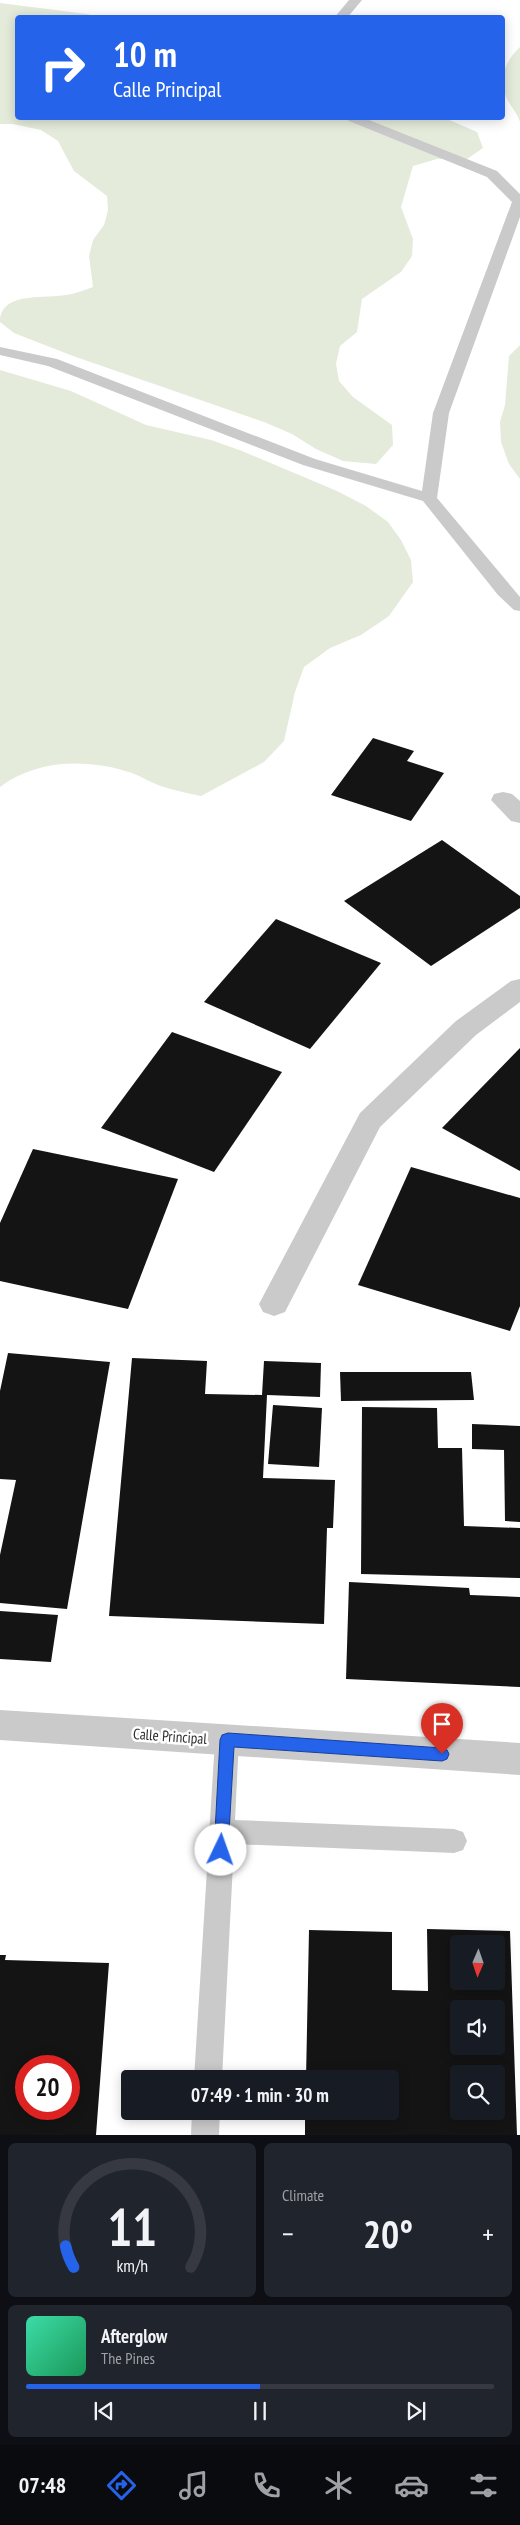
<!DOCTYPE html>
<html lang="en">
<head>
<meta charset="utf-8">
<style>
	:root { --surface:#171b24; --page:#20242c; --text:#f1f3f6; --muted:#9ea1a6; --line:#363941; --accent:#2563eb }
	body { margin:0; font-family:"PT Sans Narrow",sans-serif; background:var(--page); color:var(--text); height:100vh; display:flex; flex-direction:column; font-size:19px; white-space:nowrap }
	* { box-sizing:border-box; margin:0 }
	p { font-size:16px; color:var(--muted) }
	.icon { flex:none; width:28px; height:28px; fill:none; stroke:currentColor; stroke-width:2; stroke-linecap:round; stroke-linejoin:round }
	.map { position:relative; height:2135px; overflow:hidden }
	.side { display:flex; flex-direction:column; gap:8px; padding:8px; background:#0d0f14; flex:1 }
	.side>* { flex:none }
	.guide { position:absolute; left:15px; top:15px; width:490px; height:105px; border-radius:5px; box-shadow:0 2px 12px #0003; background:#2563eb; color:#fff; overflow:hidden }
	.needle { width:32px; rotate:182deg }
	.controls { position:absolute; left:450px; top:1935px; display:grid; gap:10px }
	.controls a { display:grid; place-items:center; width:55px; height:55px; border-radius:5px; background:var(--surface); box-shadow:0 2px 12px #0003; font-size:25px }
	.speed { position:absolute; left:15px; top:2055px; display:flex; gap:10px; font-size:25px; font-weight:700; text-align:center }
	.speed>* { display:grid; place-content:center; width:65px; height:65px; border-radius:50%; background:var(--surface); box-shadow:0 2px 12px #0003; line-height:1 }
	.speed .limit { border:8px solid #d22; background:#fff; color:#111 }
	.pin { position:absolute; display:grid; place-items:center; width:42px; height:42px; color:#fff; margin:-51px -21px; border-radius:50% 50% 50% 0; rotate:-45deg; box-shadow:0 0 5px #0007 }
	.pin .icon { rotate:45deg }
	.me { position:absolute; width:55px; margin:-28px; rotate:3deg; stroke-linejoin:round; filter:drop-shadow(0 0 4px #0008) }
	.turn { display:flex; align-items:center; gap:18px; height:105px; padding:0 15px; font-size:22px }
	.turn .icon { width:65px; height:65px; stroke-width:2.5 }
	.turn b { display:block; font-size:35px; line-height:42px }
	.big { font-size:38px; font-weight:600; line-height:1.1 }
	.side .tile { flex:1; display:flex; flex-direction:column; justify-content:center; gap:8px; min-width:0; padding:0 18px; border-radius:8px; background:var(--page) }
	.side .dial { align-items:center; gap:0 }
	.dial svg { height:130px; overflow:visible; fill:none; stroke:var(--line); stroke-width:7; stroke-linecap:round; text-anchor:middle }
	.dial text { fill:var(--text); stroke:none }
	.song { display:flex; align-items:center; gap:15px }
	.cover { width:60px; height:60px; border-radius:8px; background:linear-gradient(135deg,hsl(160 70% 55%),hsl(150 70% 35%)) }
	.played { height:5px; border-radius:2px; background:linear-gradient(90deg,var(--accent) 50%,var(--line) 50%) }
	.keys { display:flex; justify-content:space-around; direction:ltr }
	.heat { display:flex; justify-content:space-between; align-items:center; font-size:28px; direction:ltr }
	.side .tiles { flex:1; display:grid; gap:8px; grid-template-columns:1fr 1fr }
	.tile:last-child { grid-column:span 2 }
	.trip { position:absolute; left:121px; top:2070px; width:278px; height:50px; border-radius:5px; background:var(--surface); box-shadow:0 2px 12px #0003; font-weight:600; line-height:50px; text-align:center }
	.tab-bar { display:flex; height:80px; justify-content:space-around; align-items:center; background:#090b0e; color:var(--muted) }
	.tab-bar .icon { width:35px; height:35px }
	.tab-bar .active { color:var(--accent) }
	.tab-bar b { font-size:22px; color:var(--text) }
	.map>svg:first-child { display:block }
	.green { fill:#e4ebda }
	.building { fill:#141414; fill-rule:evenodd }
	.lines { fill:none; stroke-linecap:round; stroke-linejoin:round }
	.service { fill:#cacaca; fill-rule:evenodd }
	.minor { fill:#cacaca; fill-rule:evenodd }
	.route { fill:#2563eb; stroke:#184099 }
	.labels { text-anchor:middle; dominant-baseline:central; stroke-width:5; stroke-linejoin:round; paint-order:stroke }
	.near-street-label { font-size:15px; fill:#2d2d2d; stroke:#fff }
</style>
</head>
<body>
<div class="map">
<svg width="520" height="2135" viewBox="0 0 520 2135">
	<rect width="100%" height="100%" fill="#fff"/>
	<g class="green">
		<path d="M0,3L87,14L98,17L18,18V118H445L477,132L483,148L467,159H437L413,166L401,207L413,239L412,256L401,272L362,299L357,332L340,346L336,364L339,381L353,397L392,425L393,445L376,464L343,461L316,449L292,434L264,422L73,356L14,333L0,322C0,291 45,299 66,295C75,294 84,290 93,287L89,256L93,240L104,225L108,210L107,196L74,171L58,141L41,130L13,124H0Z"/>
		<path d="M520,47V122C517,112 508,104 505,94C499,76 507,59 520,47Z"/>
		<polygon points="520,345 520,479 509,464 501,442 500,422 505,405 509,356"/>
		<path d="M0,370L71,391L146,425L211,440L242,451L337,491L366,506L388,522L401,540L411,560L413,582L389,616L361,635L330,648L304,667L295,692L284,741L264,762L201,796C189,793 176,791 164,787C153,784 143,777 132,773C89,758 36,759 0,787Z"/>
	</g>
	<g class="building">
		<polygon points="373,738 414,751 407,761 444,773 411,821 331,795"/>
		<polygon points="442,840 520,896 520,908 431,966 344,901"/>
		<polygon points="276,919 381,963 310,1049 204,1002"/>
		<polygon points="172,1032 282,1072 214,1172 101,1128"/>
		<polygon points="520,1048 520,1171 442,1128"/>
		<polygon points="33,1149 178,1179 128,1309 0,1281 0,1223"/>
		<polygon points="411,1167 520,1198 520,1306 510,1331 358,1285"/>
		<polygon points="8,1353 110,1362 67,1609 0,1603 0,1555 16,1480 0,1479 0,1391"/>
		<polygon points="132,1358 207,1361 205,1394 262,1395 264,1361 321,1363 320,1397 267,1395 263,1478 335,1480 333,1528 327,1528 324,1624 109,1616"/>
		<polygon points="340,1372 471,1372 474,1400 341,1401"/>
		<polygon points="273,1405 322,1408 319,1467 268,1464"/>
		<polygon points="362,1407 437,1408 438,1448 462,1448 464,1526 520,1528 520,1578 361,1574"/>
		<polygon points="472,1424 520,1426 520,1522 505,1521 504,1450 472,1449"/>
		<polygon points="349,1582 469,1588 470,1595 520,1597 520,1687 346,1679"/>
		<polygon points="0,1611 58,1615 51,1662 0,1659"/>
		<path d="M427,1929L510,1931L517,2135H305V2111H390V2079H306L309,1930L392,1932V1990L428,1991ZM459,1944H496V1981H459ZM459,2009H496V2046H459ZM459,2074H496V2111H459Z"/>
		<path d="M0,1955H6L5,1960L109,1963L96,2135H0ZM26,2066H69V2109H26Z"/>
	</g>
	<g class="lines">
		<g class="service">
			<polygon points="349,0 362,0 347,18 334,18"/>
			<polygon points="347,118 364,118 497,171 520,194 520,217 449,413 437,498 520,597 520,611 514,610 498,595 423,501 303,465 48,366 0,355 0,347 57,359 315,459 422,491 433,413 512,202 487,177 349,121"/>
			<polygon points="227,1729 236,1732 239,1740 235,1820 454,1829 463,1832 467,1841 463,1850 454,1853 234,1844 222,2079 194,2079 215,1740 218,1732"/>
			<polygon points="192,2111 220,2111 219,2135 191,2135"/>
		</g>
		<g class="minor">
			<polygon points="503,792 512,794 520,801 520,823 511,821 491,800 494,794"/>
			<polygon points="520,979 520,1002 476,1035 380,1127 285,1312 274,1316 263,1312 259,1304 360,1113 456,1021 511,981"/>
			<polygon points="0,1710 520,1743 520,1775 0,1740"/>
		</g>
	</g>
	<polygon class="route" points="228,1733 442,1748 447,1750 449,1754 447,1759 442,1761 234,1747 228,1850 226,1855 221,1857 216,1855 214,1850 220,1740 222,1735"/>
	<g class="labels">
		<g class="near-street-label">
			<text transform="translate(170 1736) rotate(4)">Calle Principal</text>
		</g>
	</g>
</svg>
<div class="controls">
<a><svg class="needle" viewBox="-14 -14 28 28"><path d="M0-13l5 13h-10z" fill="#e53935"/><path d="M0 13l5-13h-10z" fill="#9ea1a6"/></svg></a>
<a><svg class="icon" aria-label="sound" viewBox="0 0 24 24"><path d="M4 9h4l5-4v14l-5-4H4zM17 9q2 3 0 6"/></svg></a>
<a><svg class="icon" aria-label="search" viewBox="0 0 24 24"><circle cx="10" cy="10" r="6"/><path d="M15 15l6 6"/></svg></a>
</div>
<div class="speed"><div class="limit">20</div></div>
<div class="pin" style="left:442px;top:1754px;background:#d93025"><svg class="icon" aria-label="arrive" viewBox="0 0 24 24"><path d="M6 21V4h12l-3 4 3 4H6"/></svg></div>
<svg class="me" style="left:221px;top:1850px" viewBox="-20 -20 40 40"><circle r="19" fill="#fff"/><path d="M0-13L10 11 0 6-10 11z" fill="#2563eb"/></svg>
<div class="trip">07:49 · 1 min · 30 m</div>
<div class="guide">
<div class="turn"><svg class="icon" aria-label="right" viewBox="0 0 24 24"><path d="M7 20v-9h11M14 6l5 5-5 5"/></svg><div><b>10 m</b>Calle Principal</div></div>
</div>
</div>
<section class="side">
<div class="tiles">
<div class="tile dial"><svg viewBox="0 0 100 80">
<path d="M14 69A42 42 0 1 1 86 69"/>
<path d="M14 69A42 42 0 0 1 9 56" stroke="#2563eb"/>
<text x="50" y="56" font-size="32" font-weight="700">11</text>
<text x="50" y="72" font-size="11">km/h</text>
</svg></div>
<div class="tile"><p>Climate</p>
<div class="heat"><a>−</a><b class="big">20°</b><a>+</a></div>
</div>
<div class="tile">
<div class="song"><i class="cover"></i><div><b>Afterglow</b><p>The Pines</p></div></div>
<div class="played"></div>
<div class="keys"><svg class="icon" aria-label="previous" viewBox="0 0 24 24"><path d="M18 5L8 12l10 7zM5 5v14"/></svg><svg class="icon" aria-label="pause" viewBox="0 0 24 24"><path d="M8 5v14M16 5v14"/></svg><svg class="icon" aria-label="next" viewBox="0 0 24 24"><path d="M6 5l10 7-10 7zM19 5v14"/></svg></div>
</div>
</div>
</section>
<nav class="tab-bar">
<b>07:48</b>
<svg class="icon active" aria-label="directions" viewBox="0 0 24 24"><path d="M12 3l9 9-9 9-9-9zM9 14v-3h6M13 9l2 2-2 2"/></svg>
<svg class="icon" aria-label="music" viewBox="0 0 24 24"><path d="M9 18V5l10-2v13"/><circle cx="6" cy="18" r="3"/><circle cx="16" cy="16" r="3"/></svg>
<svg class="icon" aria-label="phone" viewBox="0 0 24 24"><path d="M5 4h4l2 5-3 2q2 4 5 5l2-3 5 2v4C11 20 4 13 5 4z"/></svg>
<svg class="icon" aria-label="climate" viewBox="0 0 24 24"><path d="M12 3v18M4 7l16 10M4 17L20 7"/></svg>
<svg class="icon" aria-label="car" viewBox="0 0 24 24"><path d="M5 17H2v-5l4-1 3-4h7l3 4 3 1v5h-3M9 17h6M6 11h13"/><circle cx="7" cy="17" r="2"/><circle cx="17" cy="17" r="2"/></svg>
<svg class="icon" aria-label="filters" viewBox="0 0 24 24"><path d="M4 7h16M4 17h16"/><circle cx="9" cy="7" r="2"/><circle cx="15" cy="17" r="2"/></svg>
</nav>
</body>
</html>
